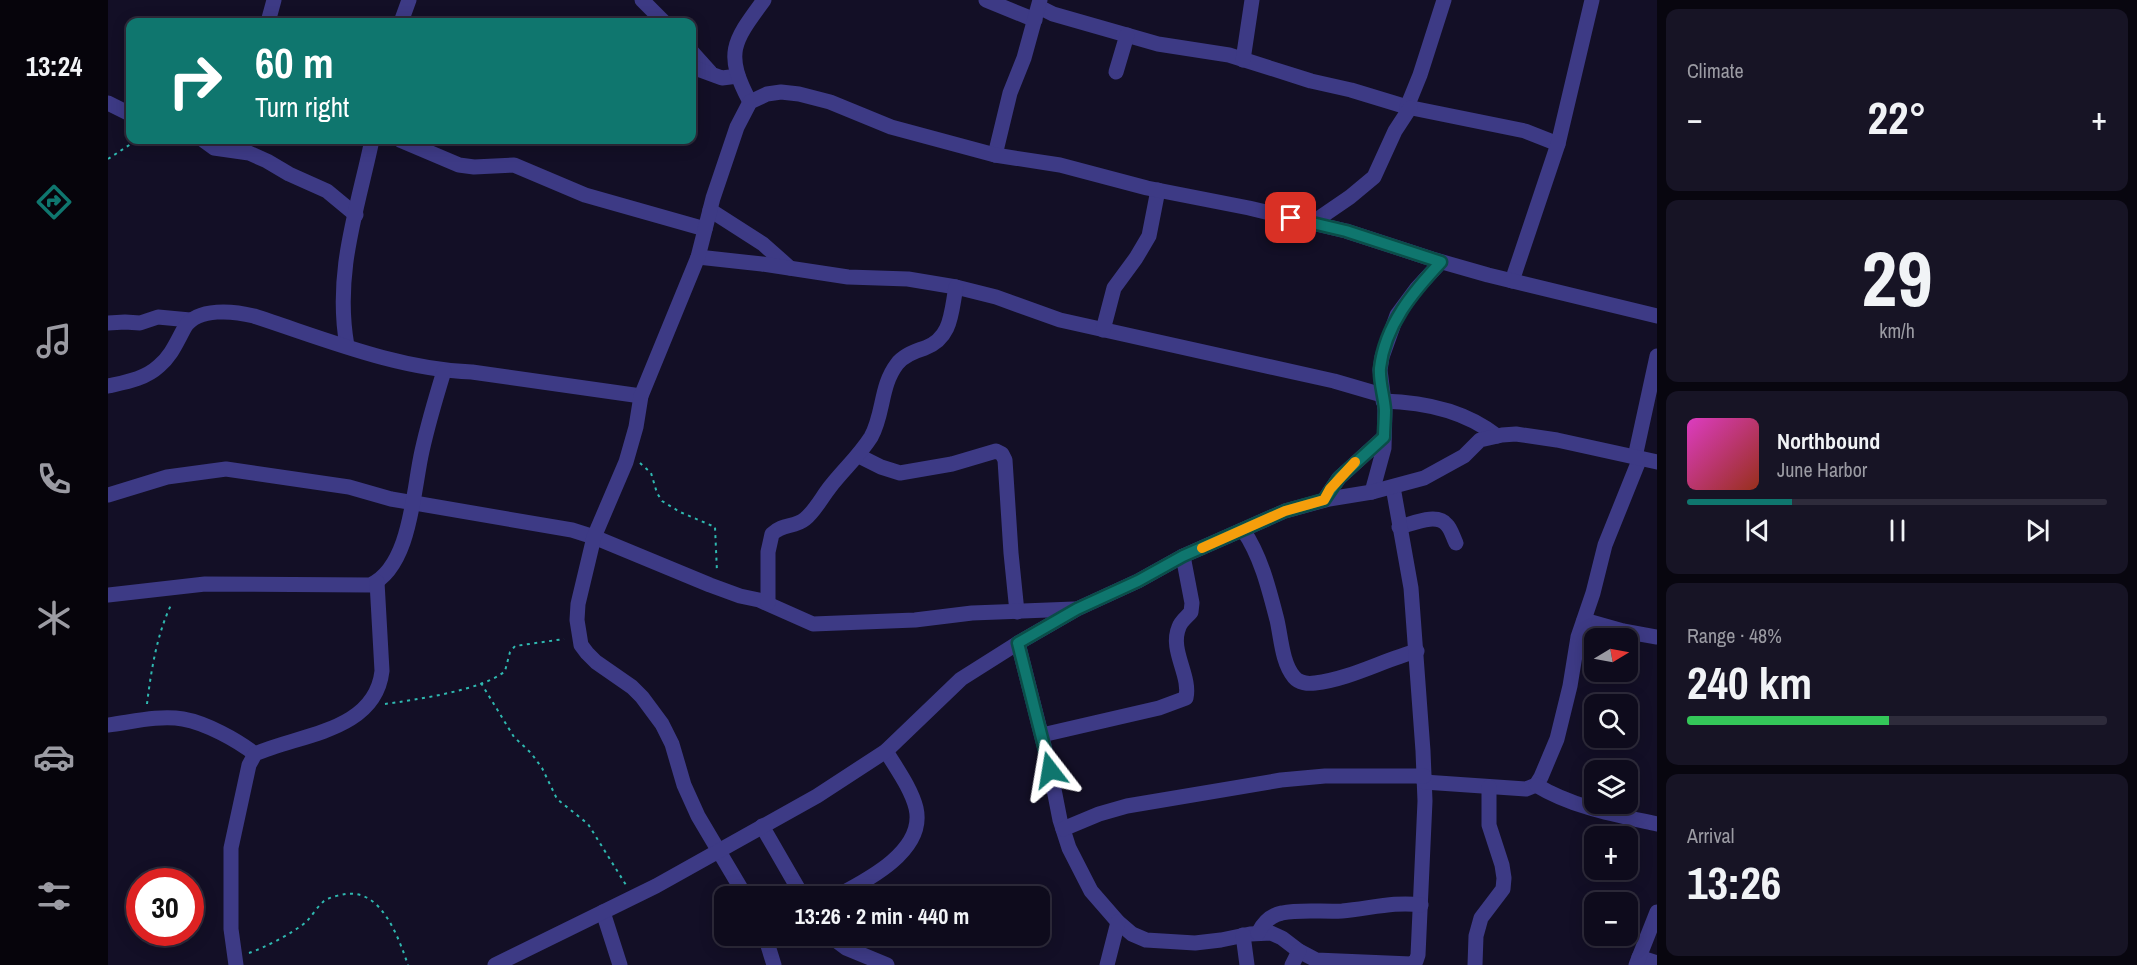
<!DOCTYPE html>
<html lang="en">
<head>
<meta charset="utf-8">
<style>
	:root { --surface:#0e0b1c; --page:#171425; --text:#f1f3f6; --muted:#9b9ba3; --line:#2e2b3b; --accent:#0f766e }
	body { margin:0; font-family:"Archivo Narrow",sans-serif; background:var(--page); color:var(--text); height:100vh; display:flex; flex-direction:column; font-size:22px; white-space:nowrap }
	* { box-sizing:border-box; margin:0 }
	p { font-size:20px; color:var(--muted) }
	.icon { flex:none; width:33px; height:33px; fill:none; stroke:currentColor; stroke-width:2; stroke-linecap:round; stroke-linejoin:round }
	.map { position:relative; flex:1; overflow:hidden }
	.side { display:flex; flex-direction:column; gap:9px; padding:9px; background:#08060f; width:480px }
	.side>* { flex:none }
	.hud { position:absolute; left:18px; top:18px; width:570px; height:126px; border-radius:12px; box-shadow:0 3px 15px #0003,0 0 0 2px var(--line); background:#0f766e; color:#fff; overflow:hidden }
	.needle { width:39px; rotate:80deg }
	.controls { position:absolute; left:1476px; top:628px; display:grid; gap:12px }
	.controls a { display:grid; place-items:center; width:54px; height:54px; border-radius:12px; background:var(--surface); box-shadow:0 3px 15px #0003,0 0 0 2px var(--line); font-size:30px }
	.speed { position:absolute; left:18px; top:868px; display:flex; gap:12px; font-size:30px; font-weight:700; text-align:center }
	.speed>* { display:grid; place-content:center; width:78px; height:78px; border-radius:50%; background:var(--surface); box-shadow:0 3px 15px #0003,0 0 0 2px var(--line); line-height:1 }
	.speed .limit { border:9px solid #d22; background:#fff; color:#111 }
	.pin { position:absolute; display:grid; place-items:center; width:51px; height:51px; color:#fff; margin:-26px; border-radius:12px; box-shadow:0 3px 9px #0006 }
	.me { position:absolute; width:66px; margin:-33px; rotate:346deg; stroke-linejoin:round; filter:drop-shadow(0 0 4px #0008) }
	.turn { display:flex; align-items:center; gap:21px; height:126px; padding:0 30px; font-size:27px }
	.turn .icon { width:78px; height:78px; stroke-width:2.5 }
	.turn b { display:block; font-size:42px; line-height:51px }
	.big { font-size:45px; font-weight:700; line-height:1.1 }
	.side .widget { flex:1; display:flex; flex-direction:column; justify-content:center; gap:9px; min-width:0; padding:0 21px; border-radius:12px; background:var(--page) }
	.side .dial { align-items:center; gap:0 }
	.dial b { font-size:78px; line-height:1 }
	.song { display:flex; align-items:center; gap:18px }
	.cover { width:72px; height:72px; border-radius:9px; background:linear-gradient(135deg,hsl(310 70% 55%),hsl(10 70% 35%)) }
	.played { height:6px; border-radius:3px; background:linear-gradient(90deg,var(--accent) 25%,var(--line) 25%) }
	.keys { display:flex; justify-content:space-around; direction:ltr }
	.heat { display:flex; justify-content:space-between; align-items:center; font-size:33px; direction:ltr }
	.charge { height:9px; border-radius:4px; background:linear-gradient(90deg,#34c759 48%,var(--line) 0) }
	.trip { position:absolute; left:606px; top:886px; width:336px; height:60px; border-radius:12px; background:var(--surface); box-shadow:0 3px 15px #0003,0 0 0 2px var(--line); font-weight:700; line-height:60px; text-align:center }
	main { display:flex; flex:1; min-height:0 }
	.tabs { display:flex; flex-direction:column; width:108px; justify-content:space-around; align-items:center; background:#06040b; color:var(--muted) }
	.tabs .icon { width:42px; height:42px }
	.tabs .selected { color:var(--accent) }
	.tabs b { font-size:27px; color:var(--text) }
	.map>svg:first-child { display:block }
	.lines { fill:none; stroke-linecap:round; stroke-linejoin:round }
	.path { stroke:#2fb8b0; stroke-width:2; stroke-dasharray:3 4.5; stroke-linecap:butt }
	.minor { stroke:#3d3a85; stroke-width:15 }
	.route-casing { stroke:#0a4d48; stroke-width:15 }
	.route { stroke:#0f766e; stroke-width:10 }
	.slow { stroke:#f59e0b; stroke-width:10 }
</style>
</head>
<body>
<main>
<nav class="tabs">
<b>13:24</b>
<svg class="icon selected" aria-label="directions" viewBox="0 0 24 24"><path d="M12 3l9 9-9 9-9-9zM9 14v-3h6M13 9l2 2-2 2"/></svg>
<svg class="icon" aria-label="music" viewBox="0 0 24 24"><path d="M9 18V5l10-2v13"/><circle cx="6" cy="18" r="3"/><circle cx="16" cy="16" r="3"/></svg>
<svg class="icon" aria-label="phone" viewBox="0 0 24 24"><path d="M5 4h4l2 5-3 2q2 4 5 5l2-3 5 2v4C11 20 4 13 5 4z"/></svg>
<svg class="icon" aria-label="climate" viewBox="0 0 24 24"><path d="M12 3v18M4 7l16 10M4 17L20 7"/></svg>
<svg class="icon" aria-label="car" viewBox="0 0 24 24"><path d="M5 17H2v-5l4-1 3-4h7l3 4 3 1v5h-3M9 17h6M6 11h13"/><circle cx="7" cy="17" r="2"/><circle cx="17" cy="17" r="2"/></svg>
<svg class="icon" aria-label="filters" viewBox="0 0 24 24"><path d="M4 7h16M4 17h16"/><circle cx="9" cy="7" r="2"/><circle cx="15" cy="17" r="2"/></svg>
</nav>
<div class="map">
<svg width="1549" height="965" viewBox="0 0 1549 965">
	<rect width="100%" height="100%" fill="#130f26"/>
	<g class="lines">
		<g class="path">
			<polyline points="0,159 29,140"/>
			<polyline points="532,463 543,473 549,493 554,501 572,512 607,527 609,572"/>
			<polyline points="373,683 406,737 423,753 434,768 449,799 480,824 518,885"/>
			<path d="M39,704C43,671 49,633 64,603"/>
			<path d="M277,704C306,700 376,690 397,671L402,652L407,646L456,639"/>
			<path d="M141,953C156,948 185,933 198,922C204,916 209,907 216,901C222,897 231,895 238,894C274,889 291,939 300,965"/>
		</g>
		<g class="minor">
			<polyline points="534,0 556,22"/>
			<polyline points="878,0 927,20"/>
			<polyline points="931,7 945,14 1050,44 1121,55 1203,81 1243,90 1299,107 1417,131 1450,144"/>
			<polyline points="160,22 166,0"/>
			<polyline points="293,22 301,0"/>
			<polyline points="584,52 602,72"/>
			<polyline points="1135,60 1144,0"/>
			<polyline points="584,67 614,78 630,76"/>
			<polyline points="1008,72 1019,35"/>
			<path d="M642,102C616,53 625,42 656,0"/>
			<polyline points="0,103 22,114"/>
			<polyline points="1299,107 1312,75 1336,0"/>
			<polyline points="95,140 106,148 141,153 159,161 181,174 219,191 248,215"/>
			<polyline points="292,140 351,165 366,167 406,165 477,195 597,229"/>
			<polyline points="887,155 902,93 916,58 932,0"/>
			<polyline points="602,210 655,244 682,268"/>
			<polyline points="1204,223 1242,197 1266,177 1287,131 1302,108"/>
			<polyline points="590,257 654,264 740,277 800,279 848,287 888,297 952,320 1226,381 1274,395"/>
			<polyline points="1404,281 1450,144 1484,0"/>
			<polyline points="0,323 17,322 32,323 50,317 82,320"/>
			<polyline points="995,330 1006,288 1028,258 1041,236 1050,190"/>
			<path d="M239,346C226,273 249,211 264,140"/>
			<path d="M0,386C18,382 37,379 51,366C64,355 69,341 77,327C90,307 126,311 146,316C217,339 289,369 364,372L533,396"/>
			<path d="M1275,401C1316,402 1356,410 1389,436"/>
			<polyline points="751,456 773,467 792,473 844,464 888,451 894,454 897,460 903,553 909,612"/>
			<polyline points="1527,457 1549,356"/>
			<polyline points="1264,492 1276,448 1277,410 1272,370 1274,357 1289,315 1309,288 1333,262"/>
			<polyline points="0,495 59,477 118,469 241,487 283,499 464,530 486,537 602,585 632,596 651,600 705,624 807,620 864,613 966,609"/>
			<polyline points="1216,500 1231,478 1276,437"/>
			<path d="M1291,527C1304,524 1329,512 1339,525C1343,529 1345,537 1348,543"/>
			<path d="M1135,530C1153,556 1161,589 1169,620C1173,637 1174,663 1186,677C1191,683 1200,684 1207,683C1242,679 1275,660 1309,651"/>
			<path d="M0,595L97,584L262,585C303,567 305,490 314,451C320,424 328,397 336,371"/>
			<path d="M660,603V552L664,534C675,523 686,528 697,519C707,511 714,497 722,487C736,469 751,456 763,437C776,414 772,386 789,364C795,356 807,351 817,348C844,338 843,312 848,287"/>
			<polyline points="1476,620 1515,631 1549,637"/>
			<polyline points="910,643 942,769 952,820 961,848 983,891 1010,922 1024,934 1038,940 1087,943 1113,940 1142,934 1163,933 1174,938 1191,951 1208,960 1303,964 1308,961 1310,955 1317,801 1315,751 1303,588 1285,487"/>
			<path d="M0,725C24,722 51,715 75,719C98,723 129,740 147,754"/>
			<path d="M934,735L1051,708L1078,698C1083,675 1061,650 1071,627C1073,621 1079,617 1083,612L1084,603L1075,556"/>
			<polyline points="1316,782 1418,789 1428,785 1433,777 1449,739 1462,686 1470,637 1485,593 1497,545 1532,458"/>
			<path d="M1428,785C1464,807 1508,815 1549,824"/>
			<polyline points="654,826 695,897"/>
			<polyline points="955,829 991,814 1019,806 1173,780 1217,776 1316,776"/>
			<polyline points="638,897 590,816 576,785 564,744 554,724 534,697 524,687 488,662 479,653 473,645 469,620 470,604 486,537 518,462 528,427 533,396 590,257 605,198 629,127 642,102 659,94 673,92 691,94 722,102 783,127 887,155 952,165 1039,188 1141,208 1238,231 1324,259 1380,275 1549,316"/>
			<path d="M727,897C758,881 818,851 808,808C803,788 788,768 778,751"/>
			<polyline points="495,912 512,965"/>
			<path d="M1150,933C1155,923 1163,915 1174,913C1192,909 1215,912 1234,911C1260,909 1287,901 1313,905"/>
			<polyline points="1135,935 1139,965"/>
			<polyline points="657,936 666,965"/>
			<polyline points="722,936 738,948 779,965"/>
			<polyline points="1531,957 1549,963"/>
			<path d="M128,965L123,929V848L141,765L147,754C191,734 267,732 274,671L269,582"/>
			<polyline points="387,965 548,886 709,796 778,751 853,679 910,643 969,609 1030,581 1075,556 1177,511 1221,499 1264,492 1316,478 1356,456 1372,440 1394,435 1408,434 1449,440 1549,462"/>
			<polyline points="999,965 1010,922"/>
			<polyline points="1184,965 1191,951"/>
			<polyline points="1367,965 1368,936 1373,918 1395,889 1396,878 1394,865 1381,825 1381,787"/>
			<polyline points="1528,965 1549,912"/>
		</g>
	</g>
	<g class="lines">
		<defs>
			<path id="route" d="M942,770L910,643L969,609L1030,581L1075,556L1177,511L1216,500L1231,478L1276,437C1276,428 1277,419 1277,410C1276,396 1271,382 1272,368C1277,325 1305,292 1333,262L1238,231L1183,218"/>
		</defs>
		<use href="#route" class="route-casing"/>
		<use href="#route" class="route"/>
		<polyline class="slow" points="1094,548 1177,511 1216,500 1222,489 1247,462"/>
	</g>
</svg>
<div class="controls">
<a><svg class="needle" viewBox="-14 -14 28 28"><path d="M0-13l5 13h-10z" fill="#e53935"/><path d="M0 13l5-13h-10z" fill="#9b9ba3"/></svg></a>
<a><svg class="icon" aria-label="search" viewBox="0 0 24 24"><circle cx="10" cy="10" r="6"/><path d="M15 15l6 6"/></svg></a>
<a><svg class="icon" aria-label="layers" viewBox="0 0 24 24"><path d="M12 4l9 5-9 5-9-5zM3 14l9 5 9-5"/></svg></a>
<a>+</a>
<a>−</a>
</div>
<div class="speed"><div class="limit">30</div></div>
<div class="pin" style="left:1183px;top:218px;background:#d93025"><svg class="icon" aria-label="arrive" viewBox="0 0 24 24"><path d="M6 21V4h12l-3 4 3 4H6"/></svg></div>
<svg class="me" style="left:942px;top:770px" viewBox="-20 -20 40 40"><path d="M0-17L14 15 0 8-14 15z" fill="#0f766e" stroke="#fff" stroke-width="4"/></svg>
<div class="trip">13:26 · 2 min · 440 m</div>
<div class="hud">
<div class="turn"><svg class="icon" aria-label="right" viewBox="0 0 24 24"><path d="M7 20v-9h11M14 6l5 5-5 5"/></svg><div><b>60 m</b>Turn right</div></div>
</div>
</div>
<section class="side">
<div class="widget"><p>Climate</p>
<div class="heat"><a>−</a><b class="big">22°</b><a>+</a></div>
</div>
<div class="widget dial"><b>29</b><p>km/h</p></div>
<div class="widget">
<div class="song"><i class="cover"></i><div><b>Northbound</b><p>June Harbor</p></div></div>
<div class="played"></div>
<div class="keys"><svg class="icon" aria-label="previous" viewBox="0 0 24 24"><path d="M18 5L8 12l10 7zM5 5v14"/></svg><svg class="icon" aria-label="pause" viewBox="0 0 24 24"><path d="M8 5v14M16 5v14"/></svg><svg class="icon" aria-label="next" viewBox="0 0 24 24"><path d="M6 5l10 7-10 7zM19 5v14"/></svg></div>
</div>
<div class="widget"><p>Range · 48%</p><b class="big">240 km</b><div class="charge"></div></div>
<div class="widget"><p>Arrival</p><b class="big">13:26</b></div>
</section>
</main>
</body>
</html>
